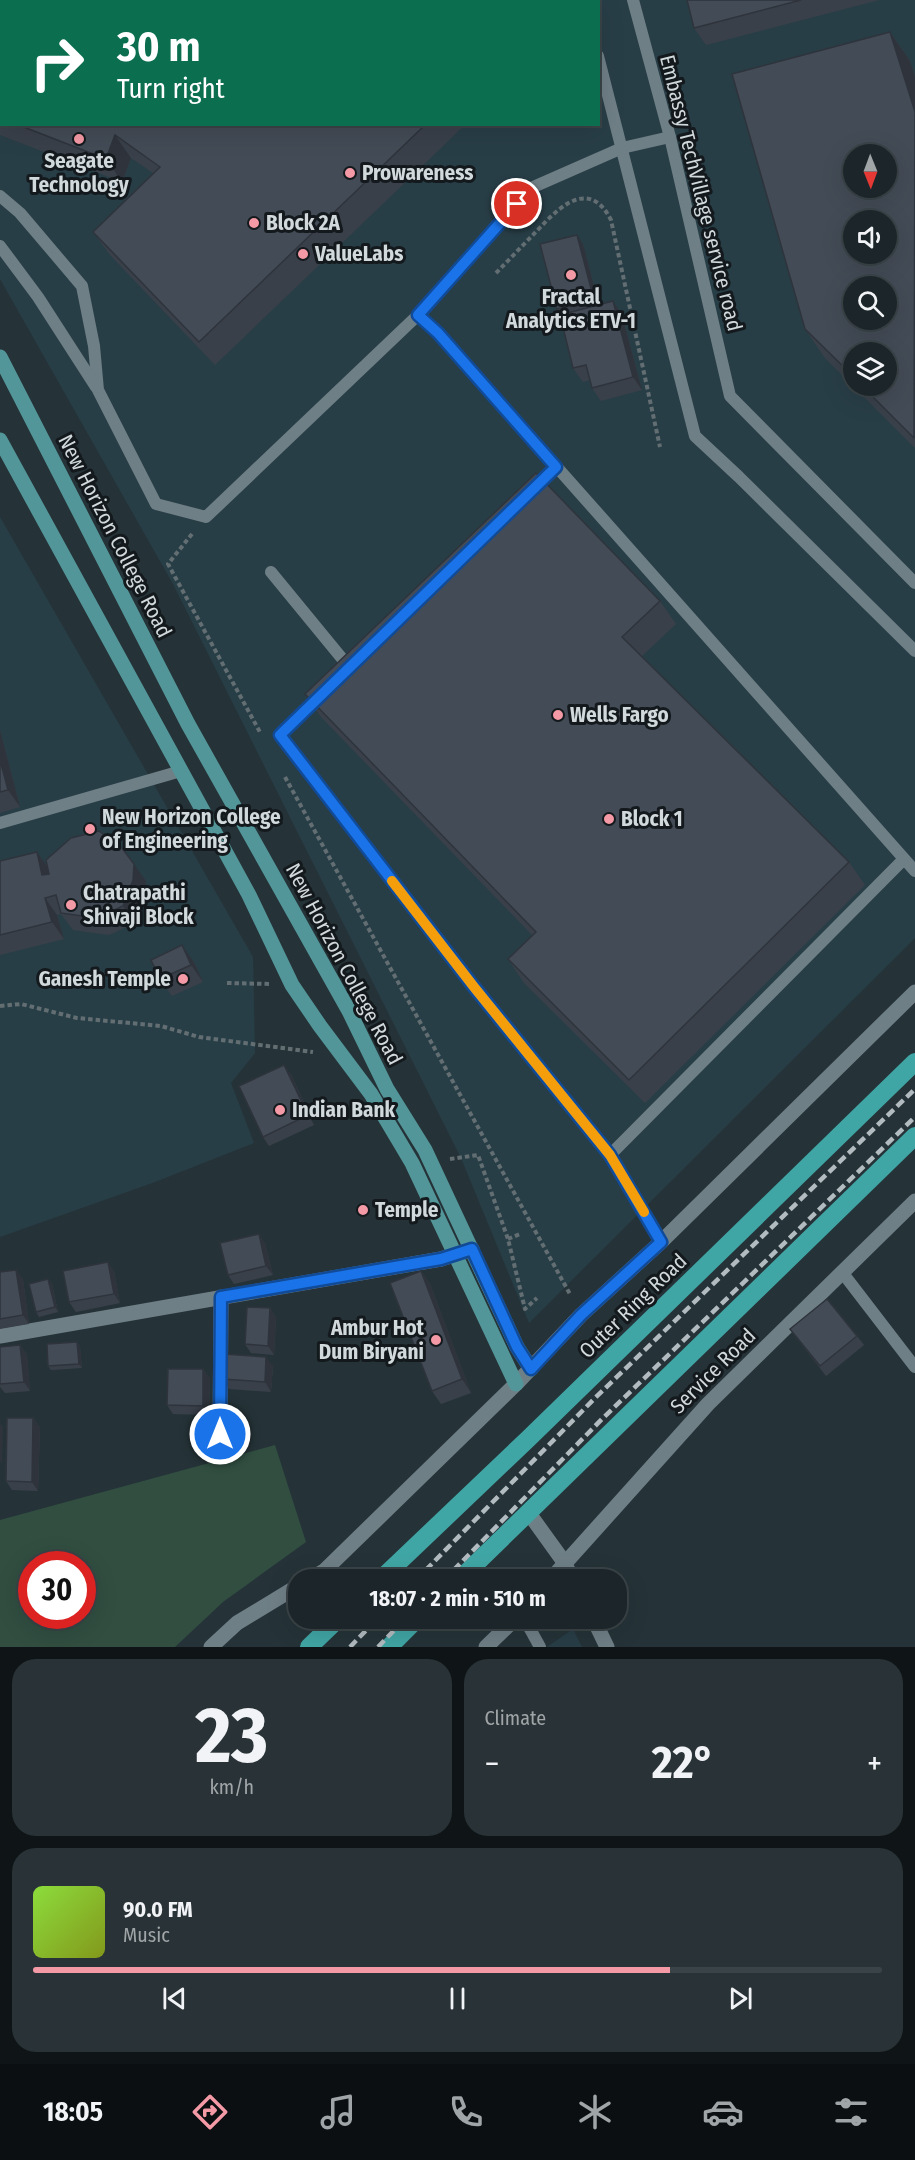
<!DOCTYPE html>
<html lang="en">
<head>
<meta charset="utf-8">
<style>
	:root { --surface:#1c262a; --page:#293236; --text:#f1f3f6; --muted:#a0a5a8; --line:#3a4347; --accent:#f49aa6 }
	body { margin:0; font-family:"Fira Sans Condensed",sans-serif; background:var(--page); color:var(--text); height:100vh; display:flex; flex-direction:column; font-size:22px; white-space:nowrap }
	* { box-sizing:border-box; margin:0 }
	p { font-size:20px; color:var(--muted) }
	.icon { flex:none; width:33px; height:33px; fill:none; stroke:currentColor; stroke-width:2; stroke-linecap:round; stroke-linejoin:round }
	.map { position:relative; height:1647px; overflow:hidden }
	.panel { display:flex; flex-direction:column; gap:12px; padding:12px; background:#0f1517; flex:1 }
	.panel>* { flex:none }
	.hud { position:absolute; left:0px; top:0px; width:600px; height:126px; box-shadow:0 6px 24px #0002,0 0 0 2px var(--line); background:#0b6e4f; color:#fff; overflow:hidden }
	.needle { width:39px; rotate:179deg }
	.tools { position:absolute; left:843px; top:144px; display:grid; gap:12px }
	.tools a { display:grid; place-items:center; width:54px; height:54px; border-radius:50%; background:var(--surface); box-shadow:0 6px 24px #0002,0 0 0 2px var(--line); font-size:30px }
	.speed { position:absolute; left:18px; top:1551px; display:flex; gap:12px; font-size:30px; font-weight:700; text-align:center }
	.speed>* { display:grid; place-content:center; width:78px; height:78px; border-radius:50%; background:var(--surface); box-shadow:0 6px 24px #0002,0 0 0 2px var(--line); line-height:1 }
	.speed .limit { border:9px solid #d22; background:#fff; color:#111 }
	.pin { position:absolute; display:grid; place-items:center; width:51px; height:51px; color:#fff; margin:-26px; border:3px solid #fff; border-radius:50%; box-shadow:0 2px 6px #0007 }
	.me { position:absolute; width:66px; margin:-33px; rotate:0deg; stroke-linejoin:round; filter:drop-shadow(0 0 4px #0008) }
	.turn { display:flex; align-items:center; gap:21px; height:126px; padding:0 18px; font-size:27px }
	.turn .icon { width:78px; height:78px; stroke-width:2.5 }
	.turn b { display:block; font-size:42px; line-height:51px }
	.big { font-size:45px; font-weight:700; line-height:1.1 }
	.panel .card { flex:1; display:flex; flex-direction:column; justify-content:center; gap:9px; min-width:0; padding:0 21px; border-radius:24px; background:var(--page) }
	.panel .dial { align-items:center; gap:0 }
	.dial b { font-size:78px; line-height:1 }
	.song { display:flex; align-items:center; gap:18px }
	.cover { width:72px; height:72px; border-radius:9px; background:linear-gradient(135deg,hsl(90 70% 55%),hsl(70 70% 35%)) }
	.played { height:6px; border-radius:3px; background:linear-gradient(90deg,var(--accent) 75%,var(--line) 75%) }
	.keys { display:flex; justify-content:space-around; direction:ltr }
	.heat { display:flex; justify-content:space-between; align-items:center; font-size:33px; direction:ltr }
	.panel .tiles { flex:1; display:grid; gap:12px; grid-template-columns:1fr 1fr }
	.card:last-child { grid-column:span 2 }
	.trip { position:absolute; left:288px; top:1569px; width:339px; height:60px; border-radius:24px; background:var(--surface); box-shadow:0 6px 24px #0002,0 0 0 2px var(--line); font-weight:700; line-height:60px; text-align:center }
	.tabs { display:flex; height:96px; justify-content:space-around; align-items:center; background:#0b0f11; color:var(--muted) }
	.tabs .icon { width:42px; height:42px }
	.tabs .selected { color:var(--accent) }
	.tabs b { font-size:27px; color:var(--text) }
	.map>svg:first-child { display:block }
	.built { fill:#283e47; fill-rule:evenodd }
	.green { fill:#314e41; fill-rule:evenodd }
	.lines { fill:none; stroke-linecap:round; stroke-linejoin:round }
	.path { stroke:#626e72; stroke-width:4; stroke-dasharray:4.5 3; stroke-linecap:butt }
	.lane { stroke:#6f7f86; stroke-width:12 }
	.street { stroke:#6f7f86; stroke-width:15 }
	.secondary { stroke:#6f7f86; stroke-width:15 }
	.primary { stroke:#539699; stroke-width:15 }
	.highway { stroke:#40a6a5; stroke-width:18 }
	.rail { stroke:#b2bcc0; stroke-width:4.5; stroke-dasharray:9 4.5; stroke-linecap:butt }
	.wall { fill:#3a404a; fill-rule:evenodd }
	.shaded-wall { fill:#2f343c }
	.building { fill:#434b56; stroke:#2f343c; stroke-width:1.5; fill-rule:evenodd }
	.route-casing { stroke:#114b97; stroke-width:15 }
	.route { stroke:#1a73e8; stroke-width:10 }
	.slow { stroke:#f59e0b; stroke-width:10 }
	.poi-dot { fill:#f49aa6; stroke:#13191c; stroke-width:2 }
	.labels { text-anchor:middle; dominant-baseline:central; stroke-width:6; stroke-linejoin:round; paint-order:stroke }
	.poi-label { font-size:21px; font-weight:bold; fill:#d1d9dd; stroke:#13191c; text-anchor:start }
	.street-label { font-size:21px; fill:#d1d9dd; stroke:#13191c }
</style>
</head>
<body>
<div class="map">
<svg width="915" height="1647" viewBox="0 0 915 1647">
	<rect width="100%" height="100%" fill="#253338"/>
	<g class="built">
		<path d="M0,0H915V938L529,1323L461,1158L173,584L0,279ZM2,2H598V124H2ZM854,154H886V188H854ZM854,220H886V254H854ZM854,286H886V320H854ZM854,352H886V386H854Z"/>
		<polygon points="0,517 253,957 255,1053 231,1083 254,1143 155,1182 0,1237"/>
		<polygon points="573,1629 582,1647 547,1647"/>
	</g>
	<path class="green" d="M275,1445L306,1542L223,1602L175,1647H0V1520ZM32,1564H82V1616H32Z"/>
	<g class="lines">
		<g class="path">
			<path d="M496,273C508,261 520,248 532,236C553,214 587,173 611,220L660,447"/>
			<polyline points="192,534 168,564 261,734"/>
			<polyline points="285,777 571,1296"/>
			<polyline points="227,983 270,984"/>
			<polyline points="0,1006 21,1004 77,1018 161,1026 199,1037 313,1052"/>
			<polyline points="450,1159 478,1155 508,1239 525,1309 537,1298"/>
			<polyline points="508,1239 520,1234"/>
		</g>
		<g class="lane">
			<polyline points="584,0 585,2"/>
			<polyline points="633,0 670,137 730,396 915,583"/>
			<polyline points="598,56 695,436 739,477 915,651"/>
			<polyline points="0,196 20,213 82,286 94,346 98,390 156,504 206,517 418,315 531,188 622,148 670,137"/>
			<polyline points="0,246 38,297 96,387"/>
			<polyline points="418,315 438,333 915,871"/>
			<polyline points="531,491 556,467"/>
			<polyline points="271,572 349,667"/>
			<polyline points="323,693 280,735 474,987 610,1155 661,1242"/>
			<polyline points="0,823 181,771"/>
			<polyline points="610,1155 904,859"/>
			<polyline points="842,1272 915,1367"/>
			<polyline points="524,1618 540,1647"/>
		</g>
		<g class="street">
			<polyline points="0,1336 441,1259 472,1249"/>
			<polyline points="220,1434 221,1297"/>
		</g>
		<g class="secondary">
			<polyline points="528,1512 564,1562 573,1580"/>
			<polyline points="309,1580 324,1571 516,1384 581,1315 661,1242 915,992"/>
			<polyline points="550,1580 708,1404 915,1201"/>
			<polyline points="593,1618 607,1647"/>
			<polyline points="211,1647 237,1623 298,1586"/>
			<polyline points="486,1647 516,1618"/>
		</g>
		<g class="primary">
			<polyline points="0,357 188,724 349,1011 387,1089 425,1150 517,1347 531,1369"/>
			<polyline points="0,440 249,895 292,985 320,1026 371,1094 412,1163 516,1384"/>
		</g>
		<g class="highway">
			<polyline points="380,1580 528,1439 915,1062"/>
			<polyline points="459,1580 915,1136"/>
			<polyline points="309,1647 339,1618"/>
			<polyline points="389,1647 418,1618"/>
		</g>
		<g class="rail">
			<polyline points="416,1580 595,1398 915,1089"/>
			<polyline points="444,1580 603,1418 915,1117"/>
			<polyline points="350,1647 378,1618"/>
			<polyline points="378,1647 406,1618"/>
		</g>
	</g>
	<g class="wall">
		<polygon points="687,0 879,0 706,45 694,28"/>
		<polygon points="0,2 2,2 2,124 466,124 215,365 110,255 93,232 153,173 131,158 122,182 0,135"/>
		<path d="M890,32L910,61L915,77V448L825,358L805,329ZM854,352L886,386H854Z"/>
		<polygon points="583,244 599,305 622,315 642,390 601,401 592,388 590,380 583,382 573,368 561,315 557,309"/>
		<polygon points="660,601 676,624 642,656 849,862 865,885 645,1103 524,983 508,959 532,935 321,717 305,694"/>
		<polygon points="0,730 20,807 0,813"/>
		<polygon points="37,852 48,869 146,881 145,897 135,923 109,935 73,930 61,914 57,915 64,939 0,955 0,861"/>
		<polygon points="194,962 203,982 172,996 160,979"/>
		<polygon points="291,1074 314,1125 269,1146 263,1137"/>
		<polygon points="265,1243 273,1275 234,1284 228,1275"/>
		<polygon points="114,1271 120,1303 76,1312 69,1302"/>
		<polygon points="421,1271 430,1284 471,1393 441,1404 432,1391"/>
		<polygon points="0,1272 23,1279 29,1324 0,1329"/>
		<polygon points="52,1284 58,1312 39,1317 36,1312"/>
		<polygon points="270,1308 276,1318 274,1355 251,1353 245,1344"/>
		<polygon points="790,1329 857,1336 864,1345 826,1376"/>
		<polygon points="77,1342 80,1347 82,1368 51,1370 48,1366"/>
		<polygon points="20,1345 27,1355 30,1391 5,1393 0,1387 0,1347"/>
		<polygon points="273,1366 271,1392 229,1389 222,1379"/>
		<polygon points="203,1369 210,1379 209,1415 173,1414 167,1405"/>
		<polygon points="33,1418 40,1427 38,1491 12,1490 6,1481"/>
	</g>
	<g class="shaded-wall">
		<polygon points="166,0 191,0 190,2 165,2"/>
		<polygon points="890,32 910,61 915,77 915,112"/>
		<polygon points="115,135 131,158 122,182 106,159"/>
		<polygon points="577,235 583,244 600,309 594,300"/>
		<polygon points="613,301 622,315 642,390 633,377"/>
		<polygon points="0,730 20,807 8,790 0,760"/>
		<polygon points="37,852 49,869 54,892 42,875"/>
		<polygon points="134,864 146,881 145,897 135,923 123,906"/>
		<polygon points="45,898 57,915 64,939 52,922"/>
		<polygon points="182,945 194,962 203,982 191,965"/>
		<polygon points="284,1065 291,1074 314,1125 308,1115"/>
		<polygon points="259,1234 265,1243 273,1275 266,1266"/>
		<polygon points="108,1262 114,1271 120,1303 114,1294"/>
		<polygon points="16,1270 23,1279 29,1324 23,1315"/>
		<polygon points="421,1271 430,1284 471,1393 462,1379"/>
		<polygon points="48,1279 52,1284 58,1312 55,1307"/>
		<polygon points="270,1308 276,1318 274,1355 268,1346"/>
		<polygon points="77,1342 80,1347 82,1368 79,1364"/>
		<polygon points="20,1345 27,1355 30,1391 24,1382"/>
		<polygon points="266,1357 273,1366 271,1392 265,1382"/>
		<polygon points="203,1369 210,1379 209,1415 203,1406"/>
		<polygon points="33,1418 40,1427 38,1491 32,1482"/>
		<polygon points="0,1423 3,1427 2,1463 0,1461"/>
	</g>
	<g class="building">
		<polygon points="1,0 166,0 165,2 2,2 2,119 0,119 0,2"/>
		<polygon points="334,0 498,0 500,2 333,2"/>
		<polygon points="687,0 801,0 694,28"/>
		<path d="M890,32L915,112L914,438L862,386H886V352H854V377L805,329L732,74ZM854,154H886V188H854ZM854,220H886V254H854ZM854,286H886V320H854Z"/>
		<polygon points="16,124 426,124 199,342 93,232 160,167 115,135 106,159"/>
		<polygon points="577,235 594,300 557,309 540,244"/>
		<polygon points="613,301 633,377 592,388 586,365 573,368 560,315"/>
		<polygon points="536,473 660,601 622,637 849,862 629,1080 508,959 536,932 305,694"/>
		<polygon points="0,760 8,790 0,792"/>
		<polygon points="99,831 122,848 134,864 133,880 123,906 97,918 61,913 56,895 45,898 52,922 0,935 0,861 37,852 42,875 49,874 46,860 71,838"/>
		<polygon points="182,945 191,965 160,979 151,960"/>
		<polygon points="284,1065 308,1115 263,1137 239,1086"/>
		<polygon points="259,1234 266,1266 228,1275 220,1243"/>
		<polygon points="108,1262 114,1294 69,1302 63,1271"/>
		<polygon points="16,1270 23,1315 0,1319 0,1272"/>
		<polygon points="421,1271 462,1379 432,1391 390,1283"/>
		<polygon points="48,1279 55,1307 36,1312 29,1284"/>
		<polygon points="827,1299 857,1336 820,1366 790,1329"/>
		<polygon points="247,1307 270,1308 268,1346 245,1344"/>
		<polygon points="77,1342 79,1364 48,1366 47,1344"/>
		<polygon points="20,1345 24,1382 0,1384 0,1347"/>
		<polygon points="224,1354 266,1357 265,1382 222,1379"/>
		<polygon points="168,1369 203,1369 203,1406 167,1405"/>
		<polygon points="7,1418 33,1418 32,1482 6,1481"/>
	</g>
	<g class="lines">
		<defs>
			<polyline id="route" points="220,1434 221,1297 441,1259 472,1249 517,1347 531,1369 581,1315 661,1242 610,1155 474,987 280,735 556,467 438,333 418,315 517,204"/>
		</defs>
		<use href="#route" class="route-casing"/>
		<use href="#route" class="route"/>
		<polyline class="slow" points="392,881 474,987 610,1155 644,1212"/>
	</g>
	<g class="poi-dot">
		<circle cx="79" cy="139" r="6"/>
		<circle cx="350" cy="173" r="6"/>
		<circle cx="254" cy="223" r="6"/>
		<circle cx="303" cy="254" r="6"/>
		<circle cx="571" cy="275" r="6"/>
		<circle cx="558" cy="715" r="6"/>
		<circle cx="609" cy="819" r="6"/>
		<circle cx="90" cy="829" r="6"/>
		<circle cx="71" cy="905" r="6"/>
		<circle cx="183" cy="979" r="6"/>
		<circle cx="280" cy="1110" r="6"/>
		<circle cx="363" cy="1210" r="6"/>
		<circle cx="436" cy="1340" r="6"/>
	</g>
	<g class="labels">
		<g class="poi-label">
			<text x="79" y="161" text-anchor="middle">Seagate<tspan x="79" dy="24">Technology</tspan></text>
			<text x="362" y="173">Prowareness</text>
			<text x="266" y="223">Block 2A</text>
			<text x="315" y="254">ValueLabs</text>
			<text x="571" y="297" text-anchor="middle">Fractal<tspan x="571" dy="24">Analytics ETV-1</tspan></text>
			<text x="570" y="715">Wells Fargo</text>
			<text x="102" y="817">New Horizon College<tspan x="102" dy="24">of Engineering</tspan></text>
			<text x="621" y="819">Block 1</text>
			<text x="83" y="893">Chatrapathi<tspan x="83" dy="24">Shivaji Block</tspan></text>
			<text x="171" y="979" text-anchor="end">Ganesh Temple</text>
			<text x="292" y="1110">Indian Bank</text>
			<text x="375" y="1210">Temple</text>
			<text x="424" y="1328" text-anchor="end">Ambur Hot<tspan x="424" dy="24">Dum Biryani</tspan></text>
		</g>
		<g class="street-label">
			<text transform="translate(701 193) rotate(76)">Embassy TechVillage service road</text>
			<text transform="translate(115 536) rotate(63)">New Horizon College Road</text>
			<text transform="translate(344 964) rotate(62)">New Horizon College Road</text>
			<text transform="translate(633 1306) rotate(-44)">Outer Ring Road</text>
			<text transform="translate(713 1371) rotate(-45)">Service Road</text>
		</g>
	</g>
</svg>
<div class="tools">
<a><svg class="needle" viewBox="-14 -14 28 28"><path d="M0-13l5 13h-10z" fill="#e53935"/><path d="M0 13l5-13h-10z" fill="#a0a5a8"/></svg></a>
<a><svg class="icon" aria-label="sound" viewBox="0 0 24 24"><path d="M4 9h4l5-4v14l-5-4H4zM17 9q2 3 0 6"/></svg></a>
<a><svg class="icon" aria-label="search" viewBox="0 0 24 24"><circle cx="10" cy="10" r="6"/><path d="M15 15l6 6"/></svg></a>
<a><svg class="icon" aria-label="layers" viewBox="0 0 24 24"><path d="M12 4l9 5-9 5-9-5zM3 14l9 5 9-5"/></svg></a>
</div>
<div class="speed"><div class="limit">30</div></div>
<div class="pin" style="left:517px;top:204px;background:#d93025"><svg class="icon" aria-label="arrive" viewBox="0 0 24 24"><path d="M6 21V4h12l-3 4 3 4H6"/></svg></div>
<svg class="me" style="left:220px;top:1434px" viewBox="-20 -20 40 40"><circle r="17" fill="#1a73e8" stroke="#fff" stroke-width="3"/><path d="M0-11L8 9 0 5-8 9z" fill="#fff"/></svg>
<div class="trip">18:07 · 2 min · 510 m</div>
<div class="hud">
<div class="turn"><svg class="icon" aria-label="right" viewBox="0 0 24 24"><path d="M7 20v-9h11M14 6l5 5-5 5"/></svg><div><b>30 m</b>Turn right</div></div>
</div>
</div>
<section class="panel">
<div class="tiles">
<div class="card dial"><b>23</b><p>km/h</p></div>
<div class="card"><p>Climate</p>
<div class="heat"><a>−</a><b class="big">22°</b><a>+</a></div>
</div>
<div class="card">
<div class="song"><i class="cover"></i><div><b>90.0 FM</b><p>Music</p></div></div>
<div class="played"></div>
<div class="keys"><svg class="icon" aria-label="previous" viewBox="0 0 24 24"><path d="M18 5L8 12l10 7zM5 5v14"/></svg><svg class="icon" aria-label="pause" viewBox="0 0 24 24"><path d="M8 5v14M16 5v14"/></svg><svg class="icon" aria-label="next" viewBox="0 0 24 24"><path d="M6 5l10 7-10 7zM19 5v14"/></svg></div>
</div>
</div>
</section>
<nav class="tabs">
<b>18:05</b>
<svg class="icon selected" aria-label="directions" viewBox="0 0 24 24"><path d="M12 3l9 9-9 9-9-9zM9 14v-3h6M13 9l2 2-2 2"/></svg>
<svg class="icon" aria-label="music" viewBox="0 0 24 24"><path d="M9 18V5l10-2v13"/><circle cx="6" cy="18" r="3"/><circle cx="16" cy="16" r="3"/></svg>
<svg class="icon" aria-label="phone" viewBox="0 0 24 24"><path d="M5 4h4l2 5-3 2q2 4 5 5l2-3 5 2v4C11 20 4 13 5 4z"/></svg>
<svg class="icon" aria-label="climate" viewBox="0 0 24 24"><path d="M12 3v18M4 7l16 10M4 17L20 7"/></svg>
<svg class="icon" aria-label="car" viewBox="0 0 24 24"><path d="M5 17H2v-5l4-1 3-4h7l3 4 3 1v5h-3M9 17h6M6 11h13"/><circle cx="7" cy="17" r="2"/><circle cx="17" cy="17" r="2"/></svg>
<svg class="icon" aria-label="filters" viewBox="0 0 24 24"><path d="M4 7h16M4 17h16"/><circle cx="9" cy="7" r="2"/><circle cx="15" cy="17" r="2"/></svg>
</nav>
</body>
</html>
